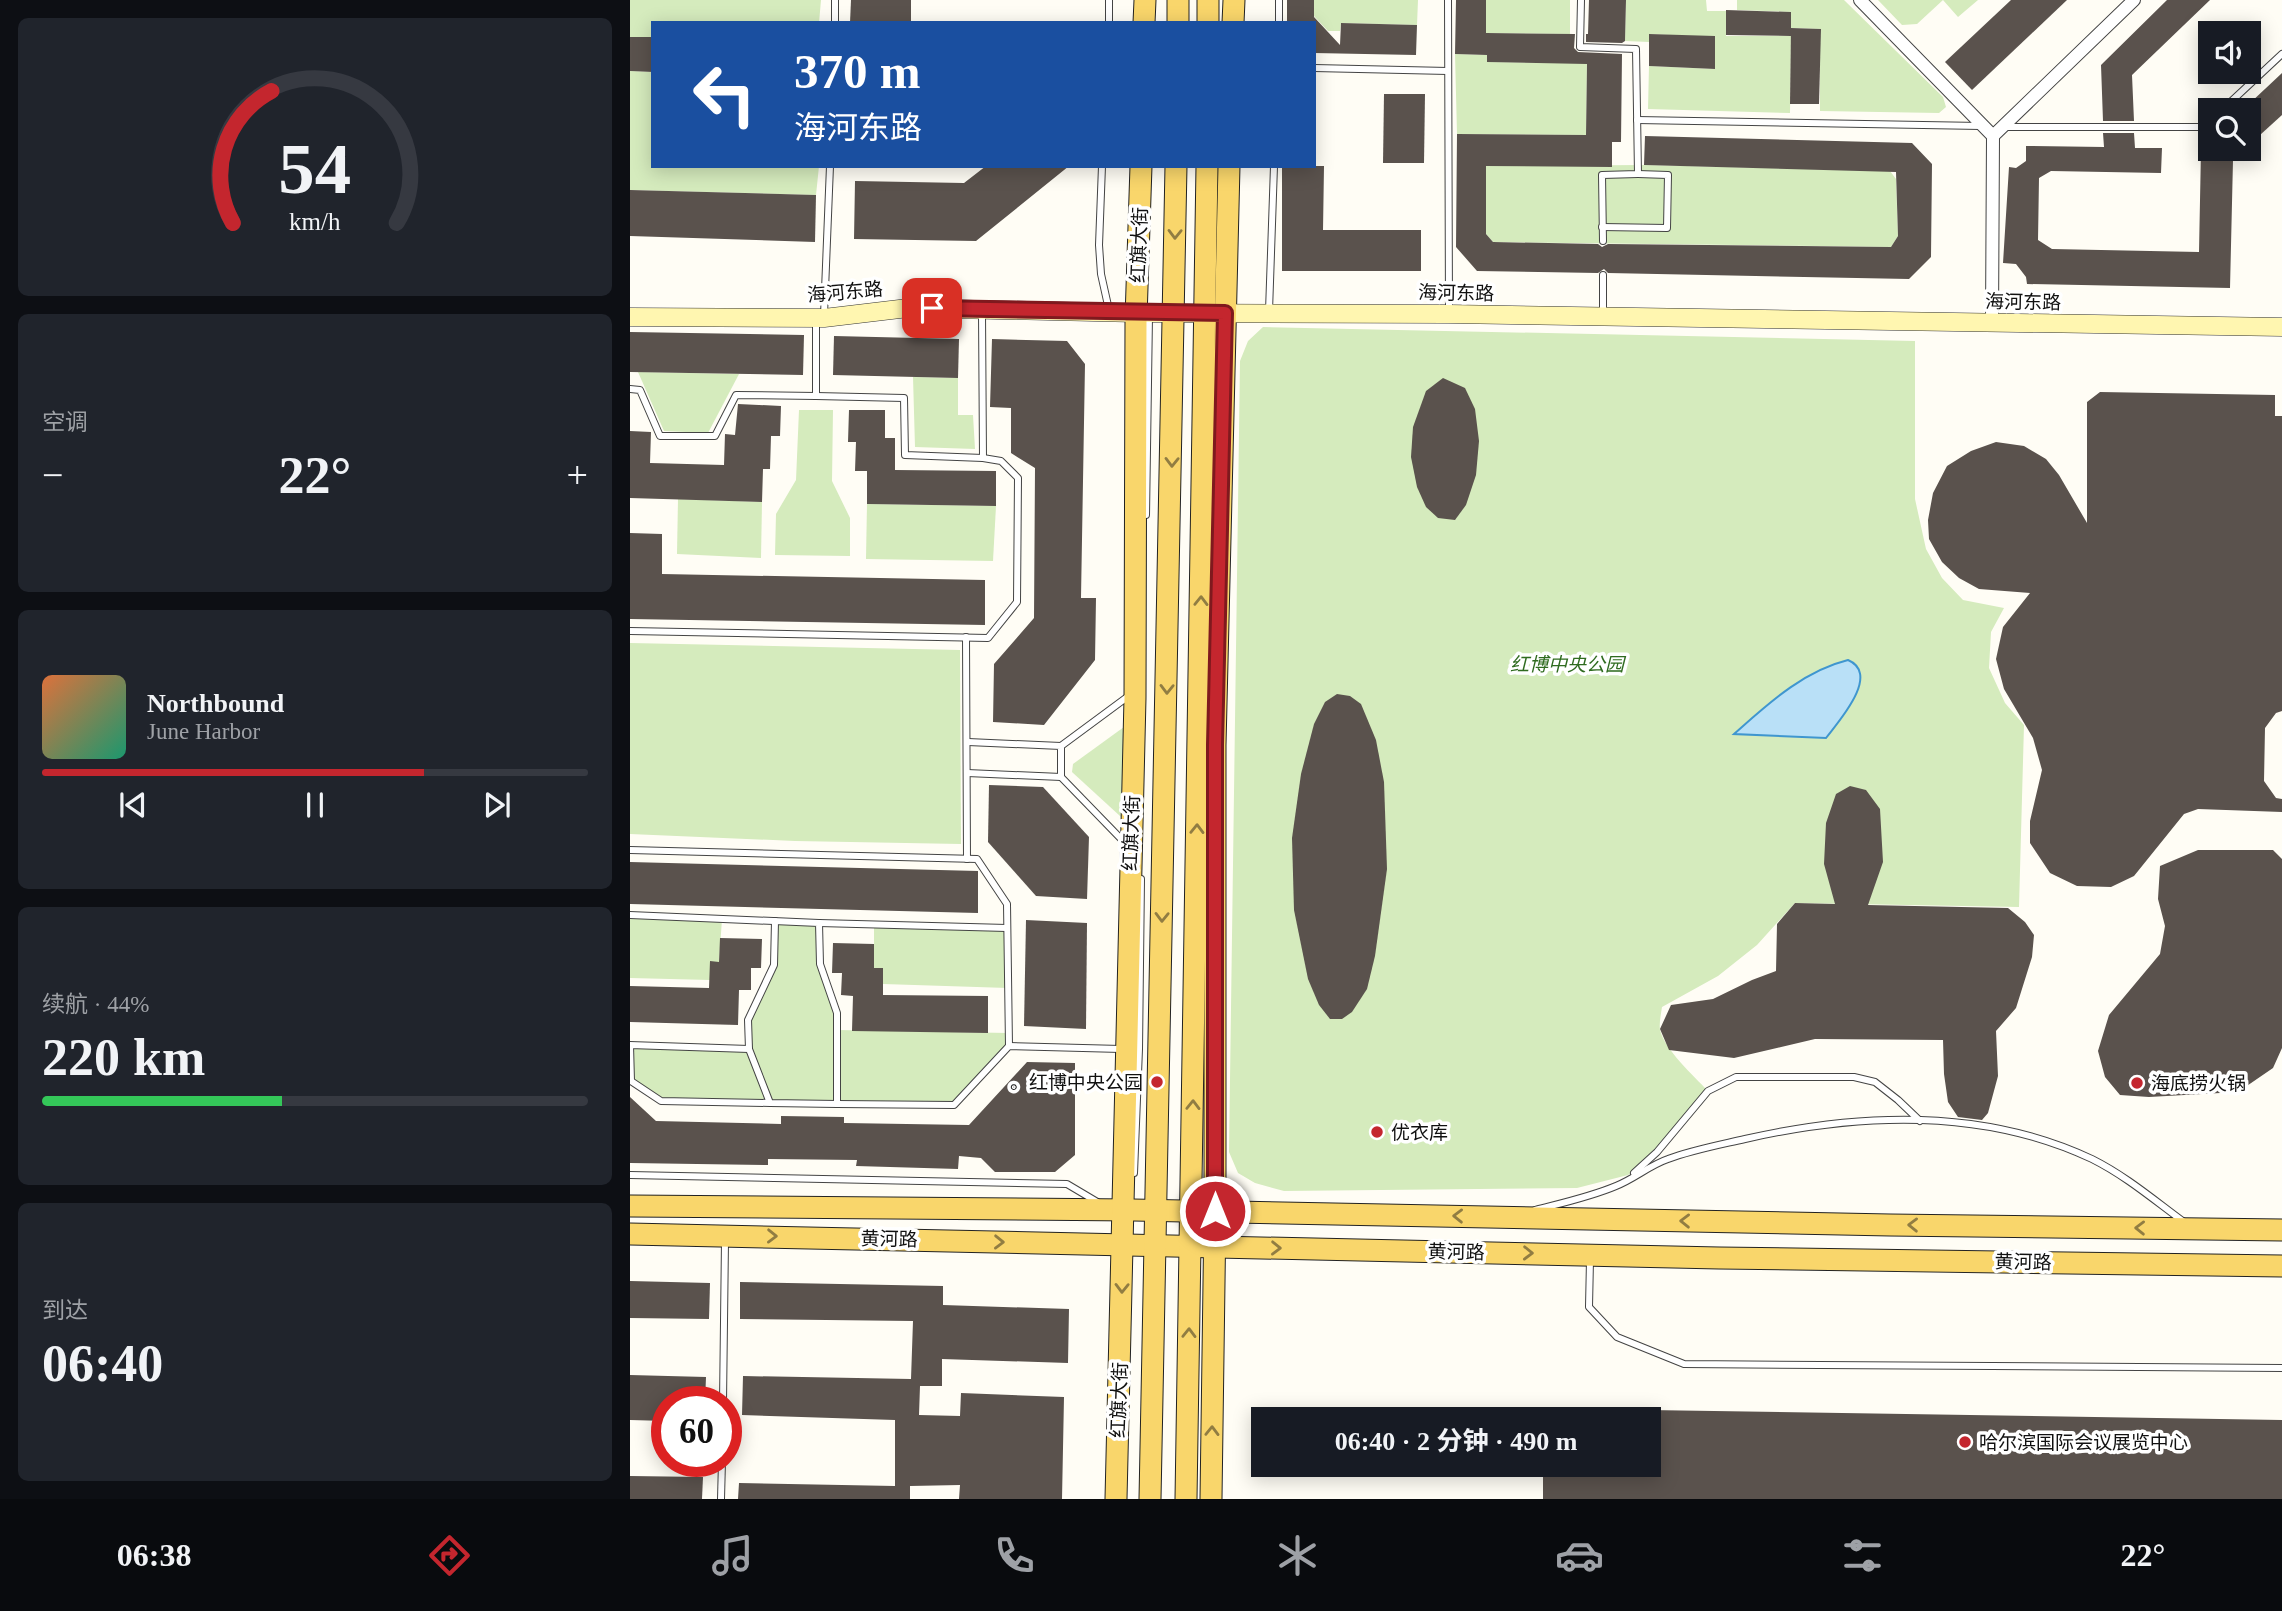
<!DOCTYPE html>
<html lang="zh">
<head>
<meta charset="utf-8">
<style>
	:root { --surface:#171b24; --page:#20242c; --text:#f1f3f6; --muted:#9ea1a6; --line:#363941; --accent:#c4262e }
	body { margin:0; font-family:"Times New Roman","Noto Sans SC",serif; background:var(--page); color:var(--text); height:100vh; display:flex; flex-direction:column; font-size:26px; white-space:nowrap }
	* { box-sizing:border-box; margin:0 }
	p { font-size:23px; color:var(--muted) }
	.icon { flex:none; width:38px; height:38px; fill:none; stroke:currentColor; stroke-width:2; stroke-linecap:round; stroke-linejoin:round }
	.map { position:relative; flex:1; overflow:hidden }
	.panel { display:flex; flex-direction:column; gap:18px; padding:18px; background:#0d0f14; width:630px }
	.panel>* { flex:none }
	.hud { position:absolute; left:21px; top:21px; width:665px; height:147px; border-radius:0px; box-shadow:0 4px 18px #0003; background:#1a4fa0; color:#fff; overflow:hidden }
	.fabs { position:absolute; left:1568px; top:21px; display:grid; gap:14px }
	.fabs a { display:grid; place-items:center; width:63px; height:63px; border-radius:0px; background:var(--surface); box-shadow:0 4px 18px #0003; font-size:35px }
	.speed { position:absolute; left:21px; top:1386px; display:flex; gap:14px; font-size:35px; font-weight:700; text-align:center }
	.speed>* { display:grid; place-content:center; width:91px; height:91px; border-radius:50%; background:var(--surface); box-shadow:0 4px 18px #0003; line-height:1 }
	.speed .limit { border:10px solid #d22; background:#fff; color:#111 }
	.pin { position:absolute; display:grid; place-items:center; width:60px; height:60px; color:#fff; margin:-30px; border-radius:14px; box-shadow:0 4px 10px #0006 }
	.me { position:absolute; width:77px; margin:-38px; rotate:0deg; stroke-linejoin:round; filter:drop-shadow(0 0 5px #0008) }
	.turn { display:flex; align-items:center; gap:24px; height:147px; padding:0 28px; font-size:32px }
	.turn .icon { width:91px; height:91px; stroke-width:2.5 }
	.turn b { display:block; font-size:49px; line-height:60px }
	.big { font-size:52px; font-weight:700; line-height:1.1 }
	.panel .card { flex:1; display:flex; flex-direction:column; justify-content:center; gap:10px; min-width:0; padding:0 24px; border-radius:10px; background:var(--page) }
	.panel .dial { align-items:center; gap:0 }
	.dial svg { height:182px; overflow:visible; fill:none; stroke:var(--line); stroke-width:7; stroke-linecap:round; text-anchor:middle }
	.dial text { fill:var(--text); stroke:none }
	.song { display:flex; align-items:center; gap:21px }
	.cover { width:84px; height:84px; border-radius:10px; background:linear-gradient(135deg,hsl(20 70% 55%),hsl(160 70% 35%)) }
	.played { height:7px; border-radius:4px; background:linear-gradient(90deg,var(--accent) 70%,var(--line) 70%) }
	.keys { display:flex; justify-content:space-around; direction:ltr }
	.heat { display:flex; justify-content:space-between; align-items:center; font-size:38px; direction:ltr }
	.charge { height:10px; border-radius:5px; background:linear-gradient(90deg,#34c759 44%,var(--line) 0) }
	.trip { position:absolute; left:621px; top:1407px; width:410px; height:70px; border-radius:0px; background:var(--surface); box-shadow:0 4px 18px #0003; font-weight:700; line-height:70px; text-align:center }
	.menu { display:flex; height:112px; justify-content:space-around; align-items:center; background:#090b0e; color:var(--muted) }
	.menu .icon { width:49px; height:49px }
	.menu .on { color:var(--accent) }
	.menu b { font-size:32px; color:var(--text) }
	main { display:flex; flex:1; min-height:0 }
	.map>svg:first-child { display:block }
	.green { fill:#d5ebbd }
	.water { fill:#b9e0f7; stroke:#3f96cf; stroke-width:2 }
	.building { fill:#5a524d }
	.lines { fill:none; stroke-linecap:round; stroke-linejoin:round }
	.lane-casing { stroke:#444; stroke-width:8 }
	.street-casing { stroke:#444; stroke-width:14 }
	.secondary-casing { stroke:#333; stroke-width:19 }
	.primary-casing { stroke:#222; stroke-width:23 }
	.lane { stroke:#fff; stroke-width:6 }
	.street { stroke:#fff; stroke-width:12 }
	.secondary { stroke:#fff6b0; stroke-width:18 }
	.primary { stroke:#f9d66b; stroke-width:21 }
	.oneway { stroke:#917d42 }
	.route-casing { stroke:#7f191e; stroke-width:18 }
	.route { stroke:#c4262e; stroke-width:12 }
	.poi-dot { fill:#c4262e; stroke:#fff; stroke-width:2.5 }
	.labels { text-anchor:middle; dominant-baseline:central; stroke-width:7; stroke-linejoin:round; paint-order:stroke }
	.street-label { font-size:19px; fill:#111; stroke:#fff }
	.park-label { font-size:19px; font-style:italic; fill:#2f6b1f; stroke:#fff }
	.poi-label { font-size:19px; fill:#111; stroke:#fff; text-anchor:start }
</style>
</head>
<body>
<main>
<section class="panel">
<div class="card dial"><svg viewBox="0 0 100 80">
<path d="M14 69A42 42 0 1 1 86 69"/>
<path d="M14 69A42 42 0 0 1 31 11" stroke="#c4262e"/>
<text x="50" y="56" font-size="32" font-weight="700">54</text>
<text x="50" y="72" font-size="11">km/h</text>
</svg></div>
<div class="card"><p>空调</p>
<div class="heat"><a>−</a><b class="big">22°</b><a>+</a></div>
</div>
<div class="card">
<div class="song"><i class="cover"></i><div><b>Northbound</b><p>June Harbor</p></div></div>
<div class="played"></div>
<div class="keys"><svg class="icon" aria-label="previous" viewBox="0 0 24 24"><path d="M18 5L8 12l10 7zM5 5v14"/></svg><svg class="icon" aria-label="pause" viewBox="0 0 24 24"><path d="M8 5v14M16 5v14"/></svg><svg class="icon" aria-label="next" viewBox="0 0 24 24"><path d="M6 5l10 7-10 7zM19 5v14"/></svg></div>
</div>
<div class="card"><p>续航 · 44%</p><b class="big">220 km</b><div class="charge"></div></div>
<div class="card"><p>到达</p><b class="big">06:40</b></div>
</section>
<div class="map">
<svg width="1652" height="1499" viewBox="0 0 1652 1499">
	<rect width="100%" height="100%" fill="#fffdf5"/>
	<g class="green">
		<polygon points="0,0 191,0 189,23 23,23 23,37 0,37"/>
		<polygon points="684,0 788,0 787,25 711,23 710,31 698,31 684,16"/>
		<polygon points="856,0 940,0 940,34 856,33"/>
		<polygon points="996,0 1076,0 1077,11 1096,11 1096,36 1161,36 1160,113 1018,109 1019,66 1085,69 1085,37 1019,34 1019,42 995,41"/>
		<polygon points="1107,0 1214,0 1313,97 1316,107 1309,113 1190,111 1190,29 1161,28 1161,12 1107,10"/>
		<polygon points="1248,0 1348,0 1328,17 1313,0 1287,24 1272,25"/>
		<polygon points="825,54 857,55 858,62 940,63 957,61 956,135 827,134"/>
		<polygon points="0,71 23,72 23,166 189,166 186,195 0,190"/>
		<polygon points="1014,165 1260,171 1266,179 1268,236 1261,247 863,242 856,234 856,166"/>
		<path d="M633,327L1285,341V499L1296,549L1312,578L1333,600L1374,608L1361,632L1359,668L1375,703L1394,725L1389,907L1165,903L1127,945L1088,976L1032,1007C1031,1014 1029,1023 1030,1030C1035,1050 1063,1075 1078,1091L1027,1152L998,1175L947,1188L654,1191L625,1183L608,1173L599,1152L610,361L618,341Z"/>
		<polygon points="8,372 109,374 78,433 34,431"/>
		<polygon points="283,377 328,378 328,415 343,415 345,449 285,447"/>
		<polygon points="169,410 203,410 202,481 220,518 220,556 145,555 146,514 166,480"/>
		<polygon points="48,499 132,502 131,558 47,554"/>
		<polygon points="237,504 366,506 363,561 236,559"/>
		<polygon points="0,643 330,650 331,844 165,841 0,834"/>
		<polygon points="505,719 502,827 442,772 443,764"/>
		<polygon points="0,915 92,919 89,962 80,962 80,980 0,978"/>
		<polygon points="145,921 189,923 190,964 207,1013 207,1030 379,1033 379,1046 324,1105 31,1101 1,1081 0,1045 119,1048 118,1020 144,965"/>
		<polygon points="244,924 377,928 378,988 253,984 253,969 244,968"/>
	</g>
	<path class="water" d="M1218,660C1251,674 1209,721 1196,738L1104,734C1138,704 1173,671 1218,660Z"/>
	<g class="building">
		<polygon points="221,0 281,0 281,23 220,23"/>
		<rect x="657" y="0" width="27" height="23"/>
		<polygon points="826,0 856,0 856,33 945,34 944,48 948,52 992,54 991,142 982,142 982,167 856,166 856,234 863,242 968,244 972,247 978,244 1261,247 1268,236 1266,172 1014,165 1015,136 1282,143 1302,164 1301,257 1279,279 978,273 974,269 968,273 847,271 826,247 827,134 956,135 957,64 857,62 857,55 825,54"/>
		<polygon points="959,0 996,0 995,41 992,43 956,42 956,34 958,34"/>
		<polygon points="1381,0 1437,0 1342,90 1315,62"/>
		<polygon points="1537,0 1580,0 1502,75 1504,121 1473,121 1471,65"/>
		<polygon points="1096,10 1161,12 1161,36 1096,35"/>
		<polygon points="684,17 710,45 711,23 787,25 786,55 684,53"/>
		<polygon points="1161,28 1191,29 1189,104 1160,104"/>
		<polygon points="1019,34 1085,36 1085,69 1019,66"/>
		<polygon points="0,37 23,37 23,72 0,71"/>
		<polygon points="1652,73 1652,115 1619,145 1619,104"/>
		<polygon points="754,94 795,94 794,163 753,163"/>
		<polygon points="1473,133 1504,133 1505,148 1532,148 1531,173 1421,171 1409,178 1408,240 1422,249 1569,252 1571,149 1615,149 1603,160 1600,288 1397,284 1396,277 1386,264 1373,263 1379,167 1386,168 1396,161 1396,146 1474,147"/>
		<polygon points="356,166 439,166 346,241 224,239 225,181 334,183"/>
		<polygon points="652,166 694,166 693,230 791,230 791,271 652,271"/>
		<polygon points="0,190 186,195 185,242 0,236"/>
		<polygon points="0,332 174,335 173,375 0,372"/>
		<polygon points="204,336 329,339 328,378 203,375"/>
		<polygon points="362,339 437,341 455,364 451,598 466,598 465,660 414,725 363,722 364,664 404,618 405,468 381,453 381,408 360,407"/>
		<polygon points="813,378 835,388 845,409 849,441 846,475 836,505 825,520 808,518 796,507 787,487 781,457 783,427 796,391"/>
		<polygon points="1470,392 1645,395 1645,416 1652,416 1652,711 1646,713 1635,728 1634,781 1646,798 1652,799 1652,812 1568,809 1554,814 1504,876 1481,887 1447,886 1420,873 1400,843 1400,821 1412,770 1403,738 1374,689 1366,659 1373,627 1400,593 1349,589 1329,578 1312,562 1299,539 1298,520 1303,493 1317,466 1341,451 1366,442 1394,446 1416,459 1429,475 1457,523 1457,402"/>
		<polygon points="108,404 151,406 150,436 141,436 140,469 133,469 132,502 0,498 0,431 21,432 20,463 94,465 95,434 105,435"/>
		<polygon points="219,410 255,410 255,438 265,438 265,470 366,471 366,506 237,504 237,471 225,471 226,442 218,442"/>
		<polygon points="0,533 32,534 32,574 355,580 355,625 0,619"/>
		<polygon points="707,694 720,696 731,704 746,740 754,782 757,869 745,956 737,989 722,1012 712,1019 700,1019 689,1005 678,979 664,910 662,838 671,774 684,724 695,702"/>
		<polygon points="359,785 413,787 459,837 457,899 406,896 358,842"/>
		<polygon points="1220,786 1236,790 1250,809 1253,862 1238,905 1378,908 1395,922 1404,935 1402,957 1386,1008 1366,1031 1368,1076 1358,1113 1352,1120 1328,1117 1318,1102 1314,1074 1313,1040 1185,1039 1104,1058 1039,1050 1030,1029 1041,1005 1083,999 1122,980 1146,971 1147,924 1165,903 1205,904 1194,864 1196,823 1206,794"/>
		<polygon points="1568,850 1643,850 1652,859 1652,1048 1643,1068 1608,1092 1519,1097 1490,1095 1475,1077 1468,1051 1479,1015 1530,954 1535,926 1528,899 1530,866"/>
		<polygon points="0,862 348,871 348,913 0,904"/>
		<polygon points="396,920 457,923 456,1029 394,1026"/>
		<polygon points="90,938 132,939 131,968 121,968 121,990 109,990 108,1025 0,1022 0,986 79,988 80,961 89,962"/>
		<polygon points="203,943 244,944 244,968 253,968 253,995 358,996 358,1033 222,1031 223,996 211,995 212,973 202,973"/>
		<polygon points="397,1062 445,1063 445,1155 425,1172 365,1172 351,1158 329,1156 328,1169 226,1166 227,1160 138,1159 138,1165 0,1163 0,1097 26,1121 151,1124 151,1116 214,1117 214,1123 339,1125"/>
		<polygon points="0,1281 80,1283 79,1319 0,1318"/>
		<polygon points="110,1282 313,1286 313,1305 439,1309 438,1363 312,1359 312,1386 290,1386 289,1415 330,1416 331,1393 434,1397 432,1499 329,1499 330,1485 280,1486 280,1499 108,1499 109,1483 265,1486 265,1420 112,1415 113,1376 281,1379 283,1321 110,1319"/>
		<polygon points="0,1375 76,1377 75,1402 37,1402 37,1421 0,1420"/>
		<polygon points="1018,1410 1652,1420 1652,1499 913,1499 913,1465 1018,1465"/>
		<polygon points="0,1476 73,1477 72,1499 0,1499"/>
	</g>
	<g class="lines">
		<defs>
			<g id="lane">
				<polyline points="818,0 819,313"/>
				<polyline points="951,0 950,47 1006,49 1008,174 972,175 973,241"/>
				<polyline points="205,23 205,0"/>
				<polyline points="479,23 479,0"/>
				<polyline points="649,23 649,0"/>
				<polyline points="684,68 818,71"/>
				<polyline points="1592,110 1652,54"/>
				<polyline points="1007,120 1351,126"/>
				<polyline points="1374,127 1574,127 1580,121"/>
				<polyline points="472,166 469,245 471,274 479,310"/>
				<polyline points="972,227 1037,228 1038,175 1008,174"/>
				<polyline points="973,275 973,315"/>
				<polyline points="639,311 644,166"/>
				<polyline points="194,315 200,166"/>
				<polyline points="0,389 10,390 30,436 85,436 106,395 186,396 186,319"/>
				<polyline points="186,396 274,398 275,455 353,458 352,313"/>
				<polyline points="516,515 519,316"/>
				<polyline points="0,631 358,638 387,602 388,478 371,461 353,458"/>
				<polyline points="336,637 337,859"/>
				<polyline points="431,746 500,695"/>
				<polyline points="337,773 431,777 431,746 338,742"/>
				<polyline points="431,777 496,844"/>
				<polyline points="0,850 347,859 377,904 379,1046"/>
				<polyline points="0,915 189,923 190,964 207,1013 207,1104 140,1103 119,1049 0,1045 1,1081 31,1101 140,1103"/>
				<polyline points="189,923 377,928"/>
				<polyline points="119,1049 118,1020 144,965 145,921"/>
				<polyline points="207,1104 324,1105 379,1046 491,1049"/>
				<polyline points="504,1173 509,1049 511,879"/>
				<polyline points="1004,1173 1027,1152 1078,1091 1106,1077 1224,1077 1245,1082 1268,1100 1290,1121"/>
				<polyline points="0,1175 437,1184 469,1203"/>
				<path d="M905,1210C932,1203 960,1197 986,1186C1004,1179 1020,1165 1038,1159C1062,1150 1089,1145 1115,1139C1229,1113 1354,1108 1462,1159C1496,1176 1524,1200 1554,1222"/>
				<polyline points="960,1260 959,1307 987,1337 1054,1364 1652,1368"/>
				<polyline points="93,1402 95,1241"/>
				<polyline points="91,1499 92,1461"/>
			</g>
			<g id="street">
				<polyline points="1230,0 1363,136 1504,0"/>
				<polyline points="1362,322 1363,136"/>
			</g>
			<polyline id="secondary" points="0,317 194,318 278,308 507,313 819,314 1652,327"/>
			<g id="primary">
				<polyline points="514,23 515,0"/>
				<polyline points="548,23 548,0"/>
				<polyline points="578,23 578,0"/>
				<polyline points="603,23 604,0"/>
				<polyline points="0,1206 503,1210 1260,1225 1652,1230"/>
				<polyline points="0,1234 1089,1258 1652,1266"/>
				<polyline points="486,1499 505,698 506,318 511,166"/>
				<polyline points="520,1499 546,166"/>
				<polyline points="556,1499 577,166"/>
				<polyline points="581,1499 585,1211 585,745 599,166"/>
			</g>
		</defs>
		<use href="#lane" class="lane-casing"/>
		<use href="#street" class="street-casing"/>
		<use href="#secondary" class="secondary-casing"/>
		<use href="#primary" class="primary-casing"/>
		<use href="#lane" class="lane"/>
		<use href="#street" class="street"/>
		<use href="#secondary" class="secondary"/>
		<use href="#primary" class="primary"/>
	</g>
	<defs><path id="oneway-chevron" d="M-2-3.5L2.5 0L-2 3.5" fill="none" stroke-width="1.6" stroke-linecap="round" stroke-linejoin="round" transform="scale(1.75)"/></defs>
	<g class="oneway">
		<use href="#oneway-chevron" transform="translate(545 234) rotate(91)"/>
		<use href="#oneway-chevron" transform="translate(542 462) rotate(91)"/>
		<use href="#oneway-chevron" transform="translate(571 601) rotate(-89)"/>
		<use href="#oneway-chevron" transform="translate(537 689) rotate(91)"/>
		<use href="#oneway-chevron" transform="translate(567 829) rotate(-89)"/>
		<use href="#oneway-chevron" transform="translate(532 917) rotate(91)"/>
		<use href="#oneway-chevron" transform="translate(563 1105) rotate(-89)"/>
		<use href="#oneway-chevron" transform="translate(828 1216) rotate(-179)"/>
		<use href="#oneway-chevron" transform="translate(1055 1221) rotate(-179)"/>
		<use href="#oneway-chevron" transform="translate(1283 1225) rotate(-179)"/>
		<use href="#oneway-chevron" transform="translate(1510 1228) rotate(-179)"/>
		<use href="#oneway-chevron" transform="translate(142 1236) rotate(1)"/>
		<use href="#oneway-chevron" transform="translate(369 1242) rotate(1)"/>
		<use href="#oneway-chevron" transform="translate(646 1248) rotate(1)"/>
		<use href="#oneway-chevron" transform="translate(898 1253) rotate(1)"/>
		<use href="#oneway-chevron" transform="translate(492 1288) rotate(91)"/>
		<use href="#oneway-chevron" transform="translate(559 1333) rotate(-89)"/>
		<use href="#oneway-chevron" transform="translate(582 1431) rotate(-89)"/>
	</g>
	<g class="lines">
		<defs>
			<polyline id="route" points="302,308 595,313 585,745 585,1211"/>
		</defs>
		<use href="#route" class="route-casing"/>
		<use href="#route" class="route"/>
	</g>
	<g class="poi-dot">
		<circle cx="527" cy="1082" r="7"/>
		<circle cx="1507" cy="1083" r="7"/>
		<circle cx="747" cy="1132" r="7"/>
		<circle cx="1335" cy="1442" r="7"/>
	</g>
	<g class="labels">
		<g class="street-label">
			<text transform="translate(509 245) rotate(-88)">红旗大街</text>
			<text transform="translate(215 292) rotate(-5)">海河东路</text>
			<text transform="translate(826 293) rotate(1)">海河东路</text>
			<text transform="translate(1393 302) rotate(1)">海河东路</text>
			<text transform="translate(501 833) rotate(-88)">红旗大街</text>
			<text transform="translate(259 1239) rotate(1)">黄河路</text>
			<text transform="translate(826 1252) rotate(1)">黄河路</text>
			<text transform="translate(1393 1262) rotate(1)">黄河路</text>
			<text transform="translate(489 1400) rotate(-88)">红旗大街</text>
		</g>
		<g class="park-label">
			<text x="937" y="664">红博中央公园</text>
		</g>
		<g class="poi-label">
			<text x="513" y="1082" text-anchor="end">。红博中央公园</text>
			<text x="1521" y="1083">海底捞火锅</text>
			<text x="761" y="1132">优衣库</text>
			<text x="1349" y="1442">哈尔滨国际会议展览中心</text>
		</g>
	</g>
</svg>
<div class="fabs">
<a><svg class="icon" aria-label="sound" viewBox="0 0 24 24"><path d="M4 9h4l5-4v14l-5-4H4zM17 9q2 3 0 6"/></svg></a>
<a><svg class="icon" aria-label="search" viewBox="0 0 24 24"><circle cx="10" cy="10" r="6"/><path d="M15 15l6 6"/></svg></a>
</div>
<div class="speed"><div class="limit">60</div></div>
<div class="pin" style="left:302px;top:308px;background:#d93025"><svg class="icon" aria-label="arrive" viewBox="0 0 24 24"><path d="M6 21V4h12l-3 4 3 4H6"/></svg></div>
<svg class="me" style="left:585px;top:1211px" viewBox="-20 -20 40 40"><circle r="17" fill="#c4262e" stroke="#fff" stroke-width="3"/><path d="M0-11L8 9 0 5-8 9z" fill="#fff"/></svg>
<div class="trip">06:40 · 2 分钟 · 490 m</div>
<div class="hud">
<div class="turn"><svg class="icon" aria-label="left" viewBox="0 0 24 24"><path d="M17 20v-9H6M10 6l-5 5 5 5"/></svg><div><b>370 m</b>海河东路</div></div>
</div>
</div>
</main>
<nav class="menu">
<b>06:38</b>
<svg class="icon on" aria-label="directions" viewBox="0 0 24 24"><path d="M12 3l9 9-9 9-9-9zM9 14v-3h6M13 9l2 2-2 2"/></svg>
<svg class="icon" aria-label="music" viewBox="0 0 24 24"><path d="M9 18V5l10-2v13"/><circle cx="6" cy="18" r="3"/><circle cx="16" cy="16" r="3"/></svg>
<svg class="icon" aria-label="phone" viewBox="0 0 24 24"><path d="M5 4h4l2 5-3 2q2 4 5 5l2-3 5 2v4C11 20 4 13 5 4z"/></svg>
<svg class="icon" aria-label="climate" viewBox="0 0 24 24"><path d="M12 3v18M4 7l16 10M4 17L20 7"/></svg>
<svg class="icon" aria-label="car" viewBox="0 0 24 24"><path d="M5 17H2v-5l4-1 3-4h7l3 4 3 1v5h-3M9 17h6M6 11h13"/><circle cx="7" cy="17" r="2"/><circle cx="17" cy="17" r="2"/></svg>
<svg class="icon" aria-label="filters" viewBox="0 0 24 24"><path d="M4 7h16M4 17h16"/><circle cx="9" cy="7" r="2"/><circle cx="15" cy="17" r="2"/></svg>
<b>22°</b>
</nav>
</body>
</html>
